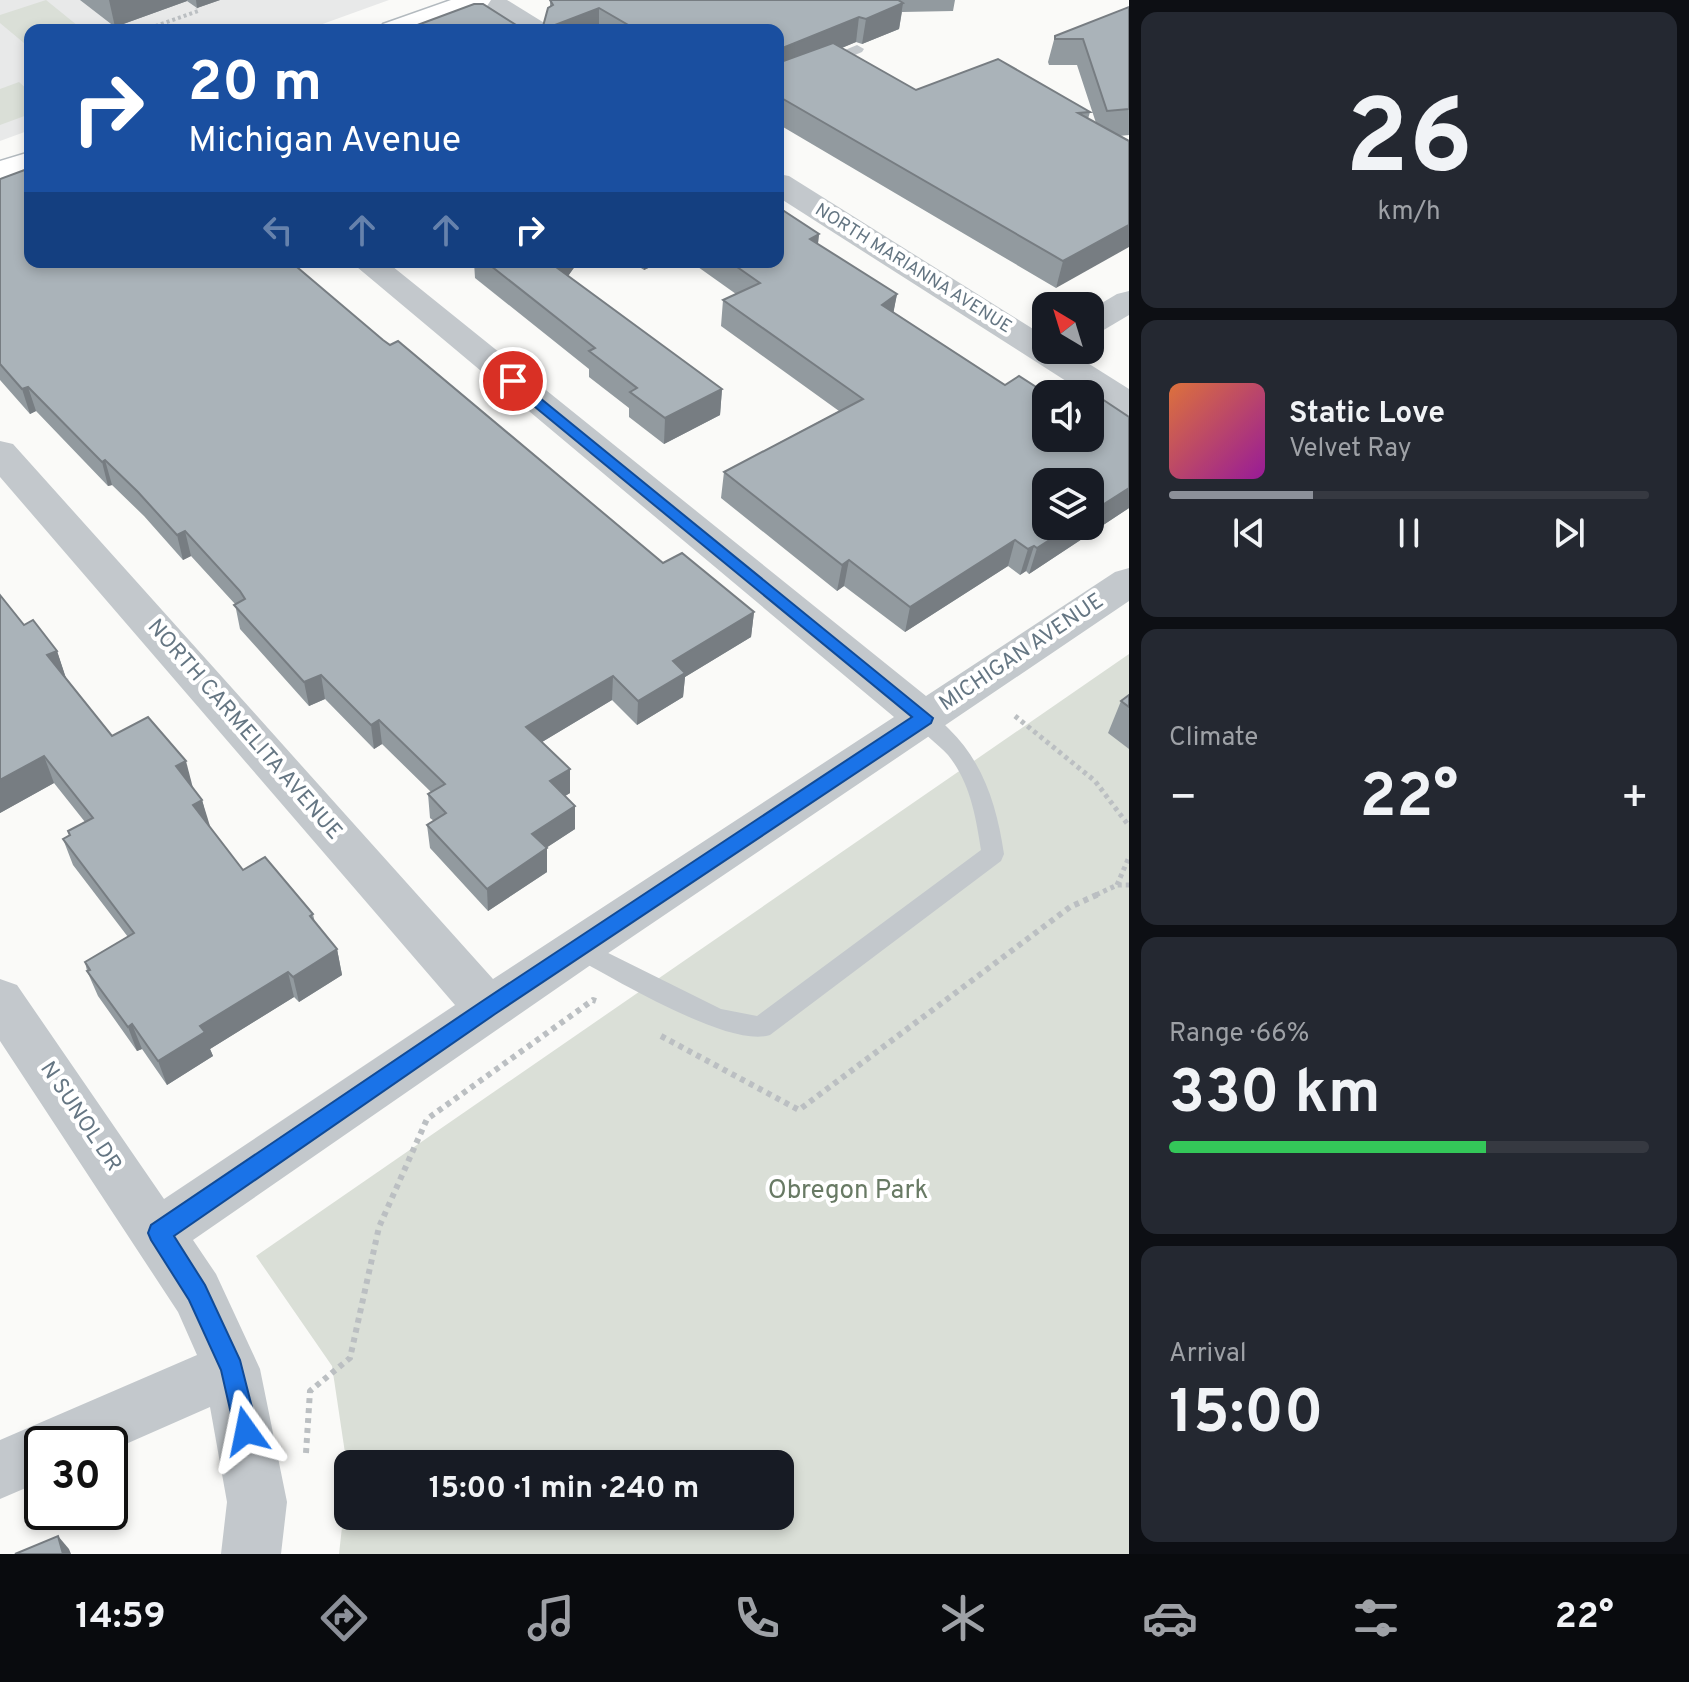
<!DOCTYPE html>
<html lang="en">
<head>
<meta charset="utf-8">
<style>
	:root { --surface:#171b24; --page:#242831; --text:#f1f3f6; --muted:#9ea1a6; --line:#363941; --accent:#8c9099 }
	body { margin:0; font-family:Overpass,sans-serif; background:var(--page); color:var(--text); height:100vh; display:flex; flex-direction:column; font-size:30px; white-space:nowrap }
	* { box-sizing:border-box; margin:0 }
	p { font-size:26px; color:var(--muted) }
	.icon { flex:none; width:44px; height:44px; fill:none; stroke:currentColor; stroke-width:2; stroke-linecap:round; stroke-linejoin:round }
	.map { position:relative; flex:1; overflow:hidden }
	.sheet { display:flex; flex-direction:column; gap:12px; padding:12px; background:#0d0f14; width:560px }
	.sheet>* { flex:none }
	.guide { position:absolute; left:24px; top:24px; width:760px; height:244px; border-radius:16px; box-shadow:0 4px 12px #0003; background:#1a4fa0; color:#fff; overflow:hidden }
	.needle { width:52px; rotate:322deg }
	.fabs { position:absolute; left:1032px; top:292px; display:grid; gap:16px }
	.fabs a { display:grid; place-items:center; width:72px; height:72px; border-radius:16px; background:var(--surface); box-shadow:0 4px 12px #0003; font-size:40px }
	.speed { position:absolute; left:24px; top:1426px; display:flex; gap:16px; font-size:40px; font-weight:700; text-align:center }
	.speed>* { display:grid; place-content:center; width:104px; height:104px; border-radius:50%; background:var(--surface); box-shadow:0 4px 12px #0003; line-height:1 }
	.speed .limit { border:4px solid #111; border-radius:12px; background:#fff; color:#111 }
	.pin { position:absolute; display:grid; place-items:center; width:68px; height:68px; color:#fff; margin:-34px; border:4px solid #fff; border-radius:50%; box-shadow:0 2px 8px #0007 }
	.me { position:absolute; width:88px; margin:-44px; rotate:348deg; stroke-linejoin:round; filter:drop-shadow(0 0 6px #0008) }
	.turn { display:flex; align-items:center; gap:28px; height:168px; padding:0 32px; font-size:36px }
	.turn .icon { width:104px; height:104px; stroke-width:2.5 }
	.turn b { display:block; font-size:56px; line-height:68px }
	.lanes { display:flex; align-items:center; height:76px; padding:0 32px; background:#0003; justify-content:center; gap:40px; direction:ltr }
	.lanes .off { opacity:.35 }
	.big { font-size:60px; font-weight:700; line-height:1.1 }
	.sheet .card { flex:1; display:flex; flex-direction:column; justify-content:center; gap:12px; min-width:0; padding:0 28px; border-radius:16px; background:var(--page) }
	.sheet .dial { align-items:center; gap:0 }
	.dial b { font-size:104px; line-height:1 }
	.song { display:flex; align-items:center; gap:24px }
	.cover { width:96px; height:96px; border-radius:12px; background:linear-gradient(135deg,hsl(20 70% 55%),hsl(300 70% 35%)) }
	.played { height:8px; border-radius:4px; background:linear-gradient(90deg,var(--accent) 30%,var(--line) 30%) }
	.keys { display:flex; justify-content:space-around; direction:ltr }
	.heat { display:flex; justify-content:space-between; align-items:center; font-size:44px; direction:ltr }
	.charge { height:12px; border-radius:6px; background:linear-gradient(90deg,#34c759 66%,var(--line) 0) }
	.trip { position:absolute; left:334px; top:1450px; width:460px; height:80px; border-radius:16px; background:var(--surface); box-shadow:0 4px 12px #0003; font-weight:700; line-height:80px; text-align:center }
	.menu { display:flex; height:128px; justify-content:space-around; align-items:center; background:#090b0e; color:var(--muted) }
	.menu .icon { width:56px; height:56px }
	.menu .selected { color:var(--accent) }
	.menu b { font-size:36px; color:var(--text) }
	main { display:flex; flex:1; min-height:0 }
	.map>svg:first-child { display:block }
	.built { fill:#e8e9e9 }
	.green { fill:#dadfd7; fill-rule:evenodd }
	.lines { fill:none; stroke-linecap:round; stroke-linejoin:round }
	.secondary-casing { stroke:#b3babf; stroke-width:3 }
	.path-far2 { stroke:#bbbfc2; stroke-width:4; stroke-dasharray:3 3; stroke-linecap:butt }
	.path-far1 { stroke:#bbbfc2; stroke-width:5; stroke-dasharray:4 4; stroke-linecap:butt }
	.path { stroke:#bbbfc2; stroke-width:6; stroke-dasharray:5 5; stroke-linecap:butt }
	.lane { fill:#c3c8cc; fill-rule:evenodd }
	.street { fill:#c3c8cc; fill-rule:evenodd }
	.secondary { fill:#fff; fill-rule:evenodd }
	.wall { fill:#929a9f }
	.shaded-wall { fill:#777d82 }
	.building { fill:#aab3b9; stroke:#777d82; stroke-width:2 }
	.route { fill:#1a73e8; stroke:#114b97; stroke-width:2 }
	.labels { text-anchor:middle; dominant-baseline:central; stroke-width:8; stroke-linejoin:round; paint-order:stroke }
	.far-street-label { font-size:18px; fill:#657683; stroke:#fff }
	.street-label { font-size:22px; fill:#657683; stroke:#fff }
	.near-park-label { font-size:26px; fill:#687a64; stroke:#fff }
</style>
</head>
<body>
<main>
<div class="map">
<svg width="1129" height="1554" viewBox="0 0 1129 1554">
	<rect width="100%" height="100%" fill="#fafaf8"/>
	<polygon class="built" points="0,0 389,0 306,30 30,30 30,130 0,141"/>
	<g class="green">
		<polygon points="46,0 83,30 30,30 30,48 0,23 0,15"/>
		<polygon points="19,82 30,92 30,114 0,125 0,89"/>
		<path d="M1129,654V1554H339L348,1473L332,1366L256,1256ZM348,1464H780V1516H348Z"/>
	</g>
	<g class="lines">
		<defs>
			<g id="secondary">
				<polygon points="451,0 491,0 487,6 419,30 379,30 383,24"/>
				<polygon points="30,152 30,172 0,181 0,161"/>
			</g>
		</defs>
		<use href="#secondary" class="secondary-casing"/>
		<polyline class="path-far2" points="144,30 198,11 197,8"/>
		<g class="path-far1">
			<polyline points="1015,716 1095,781 1129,826"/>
			<polyline points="1117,885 1129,857"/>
			<polyline points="1096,895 1117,885 1129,885"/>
		</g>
		<g class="path">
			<polyline points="661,1036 799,1110 1070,907 1101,893"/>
			<polyline points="306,1453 310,1391 350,1358 379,1227 427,1119 593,1000 596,1001"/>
		</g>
		<g class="lane">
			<polygon points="857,45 864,49 862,52 778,87 778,78"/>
			<path d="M924,710C934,713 941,721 949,729C984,763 997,807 1004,854L1001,861L770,1035C729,1049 610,976 570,955L566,948L570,941L578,938L721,1009L757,1016L981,850C976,817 970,782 948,755C937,743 921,733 913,718L916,712Z"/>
		</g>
		<g class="street">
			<polygon points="474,0 507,0 546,24 550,30 517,30 478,6"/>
			<polygon points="778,174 789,176 1046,337 1046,350 1067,350 1129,389 1129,416 1116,413 778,197"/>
			<polygon points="351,262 387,262 926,696 1115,572 1129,568 1129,601 595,962 193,1240 216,1274 260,1369 287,1502 281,1554 221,1554 227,1502 210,1407 110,1451 110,1444 42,1444 42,1481 0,1499 0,1440 197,1355 178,1312 0,1041 0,979 17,985 164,1199 455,1005 0,477 0,441 13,444 493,979 894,717"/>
			<polygon points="1129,291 1129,315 1102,331 1090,334 1090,310 1117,294"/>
		</g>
		<use href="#secondary" class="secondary"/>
	</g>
	<g class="wall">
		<polygon points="80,0 220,0 197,8 187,1 115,27"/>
		<polygon points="550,0 955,0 953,11 902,12 899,29 862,44 856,42 841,48 916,90 1090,112 1088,119 1096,123 1077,65 1049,65 1048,62 1055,36 1129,7 1129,135 1119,136 1056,288 778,124 778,30 542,30 550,6"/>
		<polygon points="0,179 30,262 383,340 663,563 754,612 751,637 685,677 683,697 637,725 612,700 542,742 570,793 565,796 575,829 546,848 547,872 488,911 430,848 427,825 434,821 430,818 428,794 431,792 382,744 374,749 325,699 309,706 240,629 235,604 191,556 183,560 144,516 112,485 108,486 36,411 30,414 0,380"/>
		<polygon points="819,234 818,244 897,294 893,313 1046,438 1129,417 1129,508 1029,574 1026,571 1020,575 1008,566 905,632 844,586 837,591 721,498 724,472 839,411 721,326 723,300 736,294 691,262 778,262"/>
		<polygon points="474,262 578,262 568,276 722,389 720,415 664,444 629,417 629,408 589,377 589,369 475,278"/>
		<polygon points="632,262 661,262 644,270"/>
		<polygon points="0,595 24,625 57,651 66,679 112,736 193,788 202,800 209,827 243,870 313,914 315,923 337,949 342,975 299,1002 294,997 210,1049 213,1056 167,1085 142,1049 137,1051 98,996 87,971 85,962 128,937 73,865 63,839 69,835 68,831 85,822 54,783 0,813"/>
		<polygon points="1129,695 1129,749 1108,733 1121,701"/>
	</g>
	<g class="shaded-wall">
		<polygon points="109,0 187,0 187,1 115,27"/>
		<polygon points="196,0 220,0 197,8"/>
		<polygon points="903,3 899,29 862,44 866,19"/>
		<polygon points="599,8 599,30 542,30"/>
		<polygon points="859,17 856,42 778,75 780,49"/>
		<polygon points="1129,225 1129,247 1056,288 1063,261"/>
		<polygon points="819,234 816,259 810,239"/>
		<polygon points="559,262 578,262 556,293 556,267"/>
		<polygon points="644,262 661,262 644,270"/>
		<polygon points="897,294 892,320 882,305"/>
		<polygon points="28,387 36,411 30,414 22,389"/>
		<polygon points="722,389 720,415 664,444 665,418"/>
		<polygon points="105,460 112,485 108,486 102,462"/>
		<polygon points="1129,488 1129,508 1029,574 1037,548 1071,526 1090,526 1090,513"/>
		<polygon points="185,531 191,556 183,560 177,535"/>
		<polygon points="1015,540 1008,566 905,632 910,607"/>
		<polygon points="1034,546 1026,571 1020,575 1028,549"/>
		<polygon points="849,560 844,586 837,591 842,565"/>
		<polygon points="754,612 751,637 685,677 683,697 637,725 638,701 673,661"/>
		<polygon points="57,651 66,678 57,683 47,655"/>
		<polygon points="321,675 325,699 309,706 304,682"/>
		<polygon points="613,676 612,700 527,751 526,727"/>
		<polygon points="379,720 382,744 374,749 371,725"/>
		<polygon points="44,756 54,783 0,813 0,780"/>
		<polygon points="186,761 193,788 176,766"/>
		<polygon points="570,769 570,793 550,805 550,781"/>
		<polygon points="202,800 210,826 200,832 193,805"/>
		<polygon points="575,806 575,829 532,857 532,834"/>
		<polygon points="547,848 547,872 488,911 487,889"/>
		<polygon points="337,949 342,975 299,1002 293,977"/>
		<polygon points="288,972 294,997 210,1049 213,1056 167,1085 158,1061 200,1026"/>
		<polygon points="132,1024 142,1049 137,1051 128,1027"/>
		<polygon points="58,1536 69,1549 71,1554 63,1554"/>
	</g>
	<g class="building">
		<polygon points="550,0 898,0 903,3 866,19 859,17 780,49 778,63 833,43 916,90 998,59 1090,112 1078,113 1129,141 1129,225 1063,261 778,96 778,30 637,30 599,8 542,30 548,8 553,5"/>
		<polygon points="474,4 483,4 524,30 404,30"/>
		<polygon points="1129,7 1129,109 1107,111 1083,39 1055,39 1055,36"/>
		<polygon points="30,168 30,262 291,262 383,340 390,345 398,341 663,563 682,553 754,612 673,661 685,673 638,701 613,676 526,727 570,769 550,781 575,806 532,834 547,848 487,889 427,825 446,813 428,794 445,784 379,720 371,725 321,675 304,682 234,605 245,599 240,591 185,531 177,535 138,492 105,460 102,462 28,387 22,389 0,364 0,179"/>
		<polygon points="781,209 819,234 810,239 897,294 882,305 1005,385 1019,376 1047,394 1046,394 1046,438 1090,438 1090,394 1093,393 1129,417 1129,488 1090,513 1090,482 1046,482 1046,526 1071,526 1037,548 1034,546 1028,549 1015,540 910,607 849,560 842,565 724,472 863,399 723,300 760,283 730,262 778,262 778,210"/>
		<polygon points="486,262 559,262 556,267 722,389 665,418 630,392 637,388 589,351 595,348"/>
		<polygon points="0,595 24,625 33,620 57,651 47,655 112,736 148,717 186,761 176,766 202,800 193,805 243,870 265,857 313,914 310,916 337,949 293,977 288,972 200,1026 205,1032 158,1061 132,1024 128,1027 87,971 90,970 85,962 134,933 63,839 70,835 68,831 93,818 44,756 0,780"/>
		<polygon points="1129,695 1129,707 1121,701"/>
		<polygon points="58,1536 63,1554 15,1554"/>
	</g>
	<polygon class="route" points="513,376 933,718 931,723 495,1014 174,1236 205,1285 240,1360 258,1431 254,1440 246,1443 237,1440 221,1370 189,1300 151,1240 148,1233 151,1225 481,1002 912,717 507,384 505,381"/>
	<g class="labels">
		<g class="far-street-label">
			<text transform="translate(913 269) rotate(32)">NORTH MARIANNA AVENUE</text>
		</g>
		<g class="street-label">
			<text transform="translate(1022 653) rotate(-34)">MICHIGAN AVENUE</text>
			<text transform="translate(244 730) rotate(49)">NORTH CARMELITA AVENUE</text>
			<text transform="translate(80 1117) rotate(56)">N SUNOL DR</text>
		</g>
		<g class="near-park-label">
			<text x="848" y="1191">Obregon Park</text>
		</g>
	</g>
</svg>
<div class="fabs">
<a><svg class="needle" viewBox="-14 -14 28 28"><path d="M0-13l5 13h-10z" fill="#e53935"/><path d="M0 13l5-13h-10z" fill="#9ea1a6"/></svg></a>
<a><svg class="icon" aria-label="sound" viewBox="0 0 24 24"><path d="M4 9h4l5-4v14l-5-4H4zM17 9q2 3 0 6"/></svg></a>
<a><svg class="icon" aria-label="layers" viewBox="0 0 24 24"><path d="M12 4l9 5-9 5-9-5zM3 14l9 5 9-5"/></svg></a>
</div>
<div class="speed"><div class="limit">30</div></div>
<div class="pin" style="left:513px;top:381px;background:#d93025"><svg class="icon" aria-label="arrive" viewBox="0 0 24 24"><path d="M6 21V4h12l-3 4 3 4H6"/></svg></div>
<svg class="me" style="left:246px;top:1431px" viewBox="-20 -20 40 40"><path d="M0-17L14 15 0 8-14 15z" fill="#1a73e8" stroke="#fff" stroke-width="4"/></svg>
<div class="trip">15:00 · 1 min · 240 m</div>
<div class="guide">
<div class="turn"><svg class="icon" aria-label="right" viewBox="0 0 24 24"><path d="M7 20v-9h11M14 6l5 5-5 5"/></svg><div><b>20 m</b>Michigan Avenue</div></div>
<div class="lanes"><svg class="icon off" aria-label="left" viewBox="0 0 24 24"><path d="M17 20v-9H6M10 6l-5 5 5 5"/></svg><svg class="icon off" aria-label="ahead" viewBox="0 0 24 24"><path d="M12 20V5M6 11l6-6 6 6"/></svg><svg class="icon off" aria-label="ahead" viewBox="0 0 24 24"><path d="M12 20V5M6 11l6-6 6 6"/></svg><svg class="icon" aria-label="right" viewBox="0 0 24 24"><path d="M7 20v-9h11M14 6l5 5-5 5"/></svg></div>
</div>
</div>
<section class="sheet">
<div class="card dial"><b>26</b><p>km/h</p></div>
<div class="card">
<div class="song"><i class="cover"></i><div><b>Static Love</b><p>Velvet Ray</p></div></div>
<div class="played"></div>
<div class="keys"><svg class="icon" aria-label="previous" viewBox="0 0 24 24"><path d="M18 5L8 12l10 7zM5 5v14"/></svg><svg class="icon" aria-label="pause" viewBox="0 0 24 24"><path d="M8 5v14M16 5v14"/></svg><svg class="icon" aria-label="next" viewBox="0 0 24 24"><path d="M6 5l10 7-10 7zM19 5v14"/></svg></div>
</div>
<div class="card"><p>Climate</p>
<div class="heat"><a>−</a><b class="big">22°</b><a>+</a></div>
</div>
<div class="card"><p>Range · 66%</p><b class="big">330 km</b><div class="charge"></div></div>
<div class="card"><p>Arrival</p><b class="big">15:00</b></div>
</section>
</main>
<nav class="menu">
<b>14:59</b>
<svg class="icon selected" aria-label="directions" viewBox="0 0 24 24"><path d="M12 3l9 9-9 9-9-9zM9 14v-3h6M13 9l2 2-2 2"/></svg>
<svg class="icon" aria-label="music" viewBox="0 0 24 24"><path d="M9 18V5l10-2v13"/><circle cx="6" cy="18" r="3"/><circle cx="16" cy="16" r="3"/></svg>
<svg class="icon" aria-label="phone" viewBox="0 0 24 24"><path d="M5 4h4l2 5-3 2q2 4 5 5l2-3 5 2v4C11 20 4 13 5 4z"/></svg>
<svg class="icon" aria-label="climate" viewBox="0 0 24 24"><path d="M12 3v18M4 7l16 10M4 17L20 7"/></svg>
<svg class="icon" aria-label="car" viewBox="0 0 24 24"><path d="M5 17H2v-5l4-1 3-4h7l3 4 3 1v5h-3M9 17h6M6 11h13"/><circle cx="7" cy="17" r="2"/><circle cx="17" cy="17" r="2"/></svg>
<svg class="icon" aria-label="filters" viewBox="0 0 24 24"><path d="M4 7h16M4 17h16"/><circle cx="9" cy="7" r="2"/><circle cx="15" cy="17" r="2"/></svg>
<b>22°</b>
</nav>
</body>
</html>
